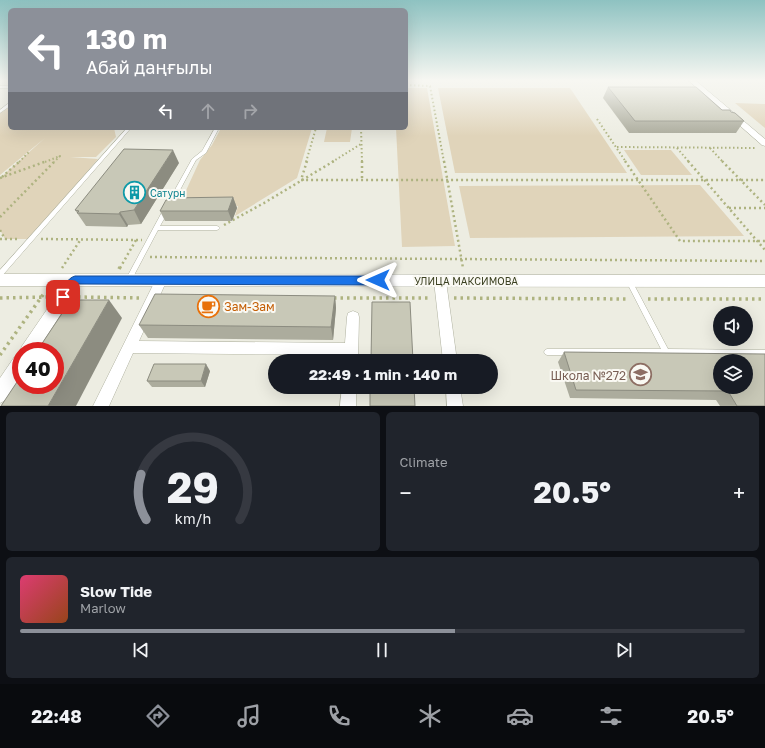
<!DOCTYPE html>
<html lang="en">
<head>
<meta charset="utf-8">
<style>
	:root { --surface:#171b24; --page:#20242c; --text:#f1f3f6; --muted:#9ea1a6; --line:#363941; --accent:#8c9099 }
	body { margin:0; font-family:"Golos Text",sans-serif; background:var(--page); color:var(--text); height:100vh; display:flex; flex-direction:column; font-size:15px; white-space:nowrap }
	* { box-sizing:border-box; margin:0 }
	p { font-size:13px; color:var(--muted) }
	.icon { flex:none; width:22px; height:22px; fill:none; stroke:currentColor; stroke-width:2; stroke-linecap:round; stroke-linejoin:round }
	.map { position:relative; height:406px; overflow:hidden }
	.side { display:flex; flex-direction:column; gap:6px; padding:6px; background:#0d0f14; flex:1 }
	.side>* { flex:none }
	.banner { position:absolute; left:8px; top:8px; width:400px; height:122px; border-radius:6px; box-shadow:0 4px 16px #0002; background:#8c9099; color:#fff; overflow:hidden }
	.buttons { position:absolute; left:713px; top:306px; display:grid; gap:8px }
	.buttons a { display:grid; place-items:center; width:40px; height:40px; border-radius:50%; background:var(--surface); box-shadow:0 4px 16px #0002; font-size:20px }
	.speed { position:absolute; left:12px; top:342px; display:flex; gap:8px; font-size:20px; font-weight:700; text-align:center }
	.speed>* { display:grid; place-content:center; width:52px; height:52px; border-radius:50%; background:var(--surface); box-shadow:0 4px 16px #0002; line-height:1 }
	.speed .limit { border:6px solid #d22; background:#fff; color:#111 }
	.pin { position:absolute; display:grid; place-items:center; width:34px; height:34px; color:#fff; margin:-17px; border-radius:8px; box-shadow:0 2px 6px #0006 }
	.me { position:absolute; width:44px; margin:-22px; rotate:270deg; stroke-linejoin:round; filter:drop-shadow(0 0 3px #0008) }
	.turn { display:flex; align-items:center; gap:14px; height:84px; padding:0 12px; font-size:18px }
	.turn .icon { width:52px; height:52px; stroke-width:2.5 }
	.turn b { display:block; font-size:28px; line-height:34px }
	.lanes { display:flex; align-items:center; height:38px; padding:0 12px; background:#0003; justify-content:center; gap:20px; direction:ltr }
	.lanes .off { opacity:.35 }
	.big { font-size:30px; font-weight:700; line-height:1.1 }
	.side .tile { flex:1; display:flex; flex-direction:column; justify-content:center; gap:6px; min-width:0; padding:0 14px; border-radius:6px; background:var(--page) }
	.side .dial { align-items:center; gap:0 }
	.dial svg { height:104px; overflow:visible; fill:none; stroke:var(--line); stroke-width:7; stroke-linecap:round; text-anchor:middle }
	.dial text { fill:var(--text); stroke:none }
	.song { display:flex; align-items:center; gap:12px }
	.cover { width:48px; height:48px; border-radius:6px; background:linear-gradient(135deg,hsl(340 70% 55%),hsl(20 70% 35%)) }
	.played { height:4px; border-radius:2px; background:linear-gradient(90deg,var(--accent) 60%,var(--line) 60%) }
	.keys { display:flex; justify-content:space-around; direction:ltr }
	.heat { display:flex; justify-content:space-between; align-items:center; font-size:22px; direction:ltr }
	.side .tiles { flex:1; display:grid; gap:6px; grid-template-columns:1fr 1fr }
	.tile:last-child { grid-column:span 2 }
	.trip { position:absolute; left:268px; top:354px; width:230px; height:40px; border-radius:20px; background:var(--surface); box-shadow:0 4px 16px #0002; font-weight:700; line-height:40px; text-align:center }
	.tabs { display:flex; height:64px; justify-content:space-around; align-items:center; background:#090b0e; color:var(--muted) }
	.tabs .icon { width:28px; height:28px }
	.tabs .selected { color:var(--accent) }
	.tabs b { font-size:18px; color:var(--text) }
	.map>svg:first-child { display:block }
	.green { fill:#e0d4ba }
	.lines { fill:none; stroke-linecap:round; stroke-linejoin:round }
	.service-casing { stroke:#b0b2a0; stroke-width:1 }
	.minor-casing { stroke:#b0b2a0; stroke-width:1 }
	.tertiary-casing { stroke:#b0b2a0; stroke-width:1 }
	.path-far2 { stroke:#aeb380; stroke-width:2; stroke-dasharray:1.5 2.5; stroke-linecap:butt }
	.path-far1 { stroke:#aeb380; stroke-width:2.5; stroke-dasharray:2 3; stroke-linecap:butt }
	.path { stroke:#aeb380; stroke-width:3.5; stroke-dasharray:2.5 4; stroke-linecap:butt }
	.service { fill:#fff; fill-rule:evenodd }
	.minor { fill:#fff; fill-rule:evenodd }
	.tertiary { fill:#fff; fill-rule:evenodd }
	.wall { fill:#acac9d }
	.shaded-wall { fill:#8c8c80 }
	.building { fill:#c8c8b7; stroke:#8c8c80; fill-rule:evenodd }
	.route { fill:#1a73e8; stroke:#114b97 }
	.labels { text-anchor:middle; dominant-baseline:central; stroke-width:4; stroke-linejoin:round; paint-order:stroke }
	.culture-label { font-size:10px; fill:#0d838f; stroke:#faf9f3; text-anchor:start }
	.street-label { font-size:10px; fill:#3b4021; stroke:#faf9f3 }
	.near-food-label { font-size:12px; fill:#c56008; stroke:#faf9f3; text-anchor:start }
	.near-education-label { font-size:12px; fill:#785e54; stroke:#faf9f3; text-anchor:end }
</style>
</head>
<body>
<div class="map">
<svg width="765" height="406" viewBox="0 0 765 406">
	<rect width="100%" height="100%" fill="#edede2"/>
	<g class="green">
		<polygon points="406,88 427,88 455,246 402,247 396,128 406,128"/>
		<polygon points="438,88 570,88 627,173 455,173"/>
		<polygon points="735,103 765,104 765,128"/>
		<polygon points="10,104 10,128 114,128 116,137 96,157 70,157 98,159 31,239 5,239 0,230 0,178 45,138 0,175 0,112"/>
		<polygon points="221,128 312,128 297,178 235,216 238,206 214,205 183,197 200,160 212,145"/>
		<polygon points="327,128 352,128 350,142 324,142"/>
		<polygon points="624,150 671,150 692,175 641,175"/>
		<polygon points="700,185 744,236 470,238 459,186"/>
	</g>
	<g class="lines">
		<defs>
			<g id="service">
				<rect x="0" y="86" width="10" height="2"/>
				<polygon points="9,103 10,103 10,106 0,113 0,110"/>
				<polygon points="127,128 131,128 2,276 0,276 0,270"/>
				<polygon points="215,128 219,128 206,153 196,160 172,205 168,205 167,204 192,159 202,151"/>
				<polygon points="165,210 168,212 160,226 217,226 219,227 220,228 219,229 217,230 158,230 131,281 127,281 126,279 127,277 162,212"/>
				<polygon points="627,279 631,279 668,349 765,350 765,356 547,355 545,354 544,352 545,350 547,349 661,349 626,281"/>
			</g>
			<g id="minor">
				<polygon points="688,80 695,80 765,139 765,146 762,145"/>
				<polygon points="161,275 165,277 167,280 139,341 345,343 347,317 348,313 353,311 358,313 359,317 358,361 344,361 344,355 133,353 109,406 93,406 157,277"/>
				<polygon points="440,276 444,278 446,281 457,361 443,361 434,281 436,278"/>
				<polygon points="342,387 356,387 356,406 340,406"/>
				<polygon points="446,387 460,387 463,406 447,406"/>
			</g>
			<g id="tertiary">
				<polygon points="0,274 765,275 765,287 79,286 37,351 21,351 21,354 20,351 22,346 63,286 0,286"/>
				<polygon points="21,354 21,377 6,400 0,403 0,378 15,356"/>
			</g>
		</defs>
		<use href="#service" class="service-casing"/>
		<use href="#minor" class="minor-casing"/>
		<use href="#tertiary" class="tertiary-casing"/>
		<g class="path-far2">
			<polyline points="406,85 430,86 444,162"/>
			<polyline points="597,119 626,162"/>
			<polyline points="361,128 362,162"/>
			<polyline points="617,147 756,148"/>
			<polyline points="677,148 689,162"/>
			<polyline points="710,148 723,162"/>
			<polyline points="19,162 29,152"/>
			<polyline points="45,162 60,156 54,162"/>
			<polyline points="306,162 316,128"/>
			<polyline points="332,162 361,144"/>
		</g>
		<g class="path-far1">
			<polyline points="307,161 301,180 765,180"/>
			<polyline points="362,161 362,179"/>
			<polyline points="444,161 463,268"/>
			<polyline points="625,161 680,241 765,241"/>
			<polyline points="688,161 765,250"/>
			<polyline points="722,161 765,205"/>
			<polyline points="2,177 20,161"/>
			<polyline points="0,178 47,161"/>
			<polyline points="729,208 765,208"/>
			<polyline points="0,217 55,161"/>
			<polyline points="224,225 264,203 334,161"/>
			<polyline points="0,230 5,239"/>
			<polyline points="0,239 20,239"/>
			<polyline points="41,239 142,240"/>
			<polyline points="150,257 765,261"/>
			<polyline points="62,268 81,239"/>
			<polyline points="120,268 136,240"/>
		</g>
		<g class="path">
			<polyline points="119,269 120,267"/>
			<polyline points="78,297 141,298"/>
			<polyline points="0,298 49,297"/>
			<polyline points="334,298 431,298"/>
			<polyline points="454,298 629,299"/>
			<polyline points="648,299 765,299"/>
			<polyline points="0,355 45,292"/>
		</g>
		<use href="#service" class="service"/>
		<use href="#minor" class="minor"/>
		<use href="#tertiary" class="tertiary"/>
	</g>
	<g class="wall">
		<polygon points="608,87 731,112 744,121 736,133 629,133 603,98"/>
		<polygon points="179,163 141,224 128,225 127,227 86,226 75,210"/>
		<polygon points="233,197 237,208 232,221 165,221 160,211"/>
		<polygon points="335,296 336,308 333,340 148,338 139,325"/>
		<polygon points="564,352 765,354 765,406 720,406 716,400 570,398 558,362"/>
		<polygon points="210,371 205,387 152,387 147,381"/>
	</g>
	<g class="shaded-wall">
		<polygon points="173,150 179,163 141,224 134,210"/>
		<polygon points="233,197 237,208 232,221 228,211"/>
		<polygon points="120,212 128,225 127,227 119,214"/>
		<polygon points="335,296 336,308 333,340 331,327"/>
		<polygon points="109,300 122,318 76,406 48,406"/>
		<polygon points="206,364 210,371 205,387 201,381"/>
	</g>
	<g class="building">
		<polygon points="608,87 696,87 722,110 730,110 731,112 735,113 744,121 635,121"/>
		<polygon points="124,149 173,150 134,210 120,212 119,214 77,213 79,211 75,210"/>
		<polygon points="233,197 228,211 160,211 166,200 168,200 169,198"/>
		<polygon points="155,294 335,296 331,327 139,325"/>
		<polygon points="71,300 109,300 48,406 1,406 21,376 21,385 55,385 55,351 37,351"/>
		<polygon points="372,302 410,302 413,361 371,361"/>
		<path d="M564,352L765,354V406H737L728,391L576,390ZM720,361H746V387H720Z"/>
		<polygon points="154,364 206,364 201,381 147,381"/>
		<polygon points="370,387 414,387 415,406 370,406"/>
	</g>
	<linearGradient id="sky" x2="0" y2="1"><stop stop-color="#8ec2c1"/><stop offset="0.59" stop-color="#f7f7f2"/><stop offset="1" stop-color="#f7f7f2" stop-opacity="0"/></linearGradient>
	<rect width="765" height="136" fill="url(#sky)"/>
	<path class="route" d="M75,276H378L382,277L383,280L382,284L378,285L78,284C73,292 69,304 59,301L58,297C61,290 67,278 75,276Z"/>
	<defs>
		<symbol id="building-ring" viewBox="-11 -11 22 22"><circle r="9.5" fill="#faf9f3" stroke="#0f9aa8" stroke-width="1.5"/><path d="M-4-6H4V6H1V3H-1V6H-4ZM-2.5-4.3h1.7v1.8h-1.7ZM.8-4.3h1.7v1.8H.8ZM-2.5-1h1.7V.8h-1.7ZM.8-1h1.7V.8H.8Z" fill="#0f9aa8"/></symbol>
		<symbol id="cafe-ring" viewBox="-11 -11 22 22"><circle r="9.5" fill="#faf9f3" stroke="#e8710a" stroke-width="1.5"/><path d="M-5.5-4.5H6V0H3Q3 3.5 0 3.5H-2.5Q-5.5 3.5-5.5 0ZM3-3.2v2h1.7v-2ZM-6 4.5H4V6H-6Z" fill="#e8710a"/></symbol>
		<symbol id="school-ring" viewBox="-11 -11 22 22"><circle r="9.5" fill="#faf9f3" stroke="#8d6e63" stroke-width="1.5"/><path d="M0-5L7-2L0 1L-7-2ZM-4 1L0 2.5L4 1V4Q0 6-4 4Z" fill="#8d6e63"/></symbol>
	</defs>
	<g fill-rule="evenodd">
		<use href="#building-ring" x="122" y="180" width="25" height="25"/>
		<use href="#cafe-ring" x="196" y="294" width="25" height="25"/>
		<use href="#school-ring" x="628" y="362" width="25" height="25"/>
	</g>
	<g class="labels">
		<g class="culture-label">
			<text x="150" y="193">Сатурн</text>
		</g>
		<g class="street-label">
			<text x="466" y="281">УЛИЦА МАКСИМОВА</text>
		</g>
		<g class="near-food-label">
			<text x="224" y="306">Зам-Зам</text>
		</g>
		<g class="near-education-label">
			<text x="626" y="375">Школа №272</text>
		</g>
	</g>
</svg>
<div class="buttons">
<a><svg class="icon" aria-label="sound" viewBox="0 0 24 24"><path d="M4 9h4l5-4v14l-5-4H4zM17 9q2 3 0 6"/></svg></a>
<a><svg class="icon" aria-label="layers" viewBox="0 0 24 24"><path d="M12 4l9 5-9 5-9-5zM3 14l9 5 9-5"/></svg></a>
</div>
<div class="speed"><div class="limit">40</div></div>
<div class="pin" style="left:63px;top:297px;background:#d93025"><svg class="icon" aria-label="arrive" viewBox="0 0 24 24"><path d="M6 21V4h12l-3 4 3 4H6"/></svg></div>
<svg class="me" style="left:378px;top:280px" viewBox="-20 -20 40 40"><path d="M0-17L14 15 0 8-14 15z" fill="#1a73e8" stroke="#fff" stroke-width="4"/></svg>
<div class="trip">22:49 · 1 min · 140 m</div>
<div class="banner">
<div class="turn"><svg class="icon" aria-label="left" viewBox="0 0 24 24"><path d="M17 20v-9H6M10 6l-5 5 5 5"/></svg><div><b>130 m</b>Абай даңғылы</div></div>
<div class="lanes"><svg class="icon" aria-label="left" viewBox="0 0 24 24"><path d="M17 20v-9H6M10 6l-5 5 5 5"/></svg><svg class="icon off" aria-label="ahead" viewBox="0 0 24 24"><path d="M12 20V5M6 11l6-6 6 6"/></svg><svg class="icon off" aria-label="right" viewBox="0 0 24 24"><path d="M7 20v-9h11M14 6l5 5-5 5"/></svg></div>
</div>
</div>
<section class="side">
<div class="tiles">
<div class="tile dial"><svg viewBox="0 0 100 80">
<path d="M14 69A42 42 0 1 1 86 69"/>
<path d="M14 69A42 42 0 0 1 10 34" stroke="#8c9099"/>
<text x="50" y="56" font-size="32" font-weight="700">29</text>
<text x="50" y="72" font-size="11">km/h</text>
</svg></div>
<div class="tile"><p>Climate</p>
<div class="heat"><a>−</a><b class="big">20.5°</b><a>+</a></div>
</div>
<div class="tile">
<div class="song"><i class="cover"></i><div><b>Slow Tide</b><p>Marlow</p></div></div>
<div class="played"></div>
<div class="keys"><svg class="icon" aria-label="previous" viewBox="0 0 24 24"><path d="M18 5L8 12l10 7zM5 5v14"/></svg><svg class="icon" aria-label="pause" viewBox="0 0 24 24"><path d="M8 5v14M16 5v14"/></svg><svg class="icon" aria-label="next" viewBox="0 0 24 24"><path d="M6 5l10 7-10 7zM19 5v14"/></svg></div>
</div>
</div>
</section>
<nav class="tabs">
<b>22:48</b>
<svg class="icon selected" aria-label="directions" viewBox="0 0 24 24"><path d="M12 3l9 9-9 9-9-9zM9 14v-3h6M13 9l2 2-2 2"/></svg>
<svg class="icon" aria-label="music" viewBox="0 0 24 24"><path d="M9 18V5l10-2v13"/><circle cx="6" cy="18" r="3"/><circle cx="16" cy="16" r="3"/></svg>
<svg class="icon" aria-label="phone" viewBox="0 0 24 24"><path d="M5 4h4l2 5-3 2q2 4 5 5l2-3 5 2v4C11 20 4 13 5 4z"/></svg>
<svg class="icon" aria-label="climate" viewBox="0 0 24 24"><path d="M12 3v18M4 7l16 10M4 17L20 7"/></svg>
<svg class="icon" aria-label="car" viewBox="0 0 24 24"><path d="M5 17H2v-5l4-1 3-4h7l3 4 3 1v5h-3M9 17h6M6 11h13"/><circle cx="7" cy="17" r="2"/><circle cx="17" cy="17" r="2"/></svg>
<svg class="icon" aria-label="filters" viewBox="0 0 24 24"><path d="M4 7h16M4 17h16"/><circle cx="9" cy="7" r="2"/><circle cx="15" cy="17" r="2"/></svg>
<b>20.5°</b>
</nav>
</body>
</html>
